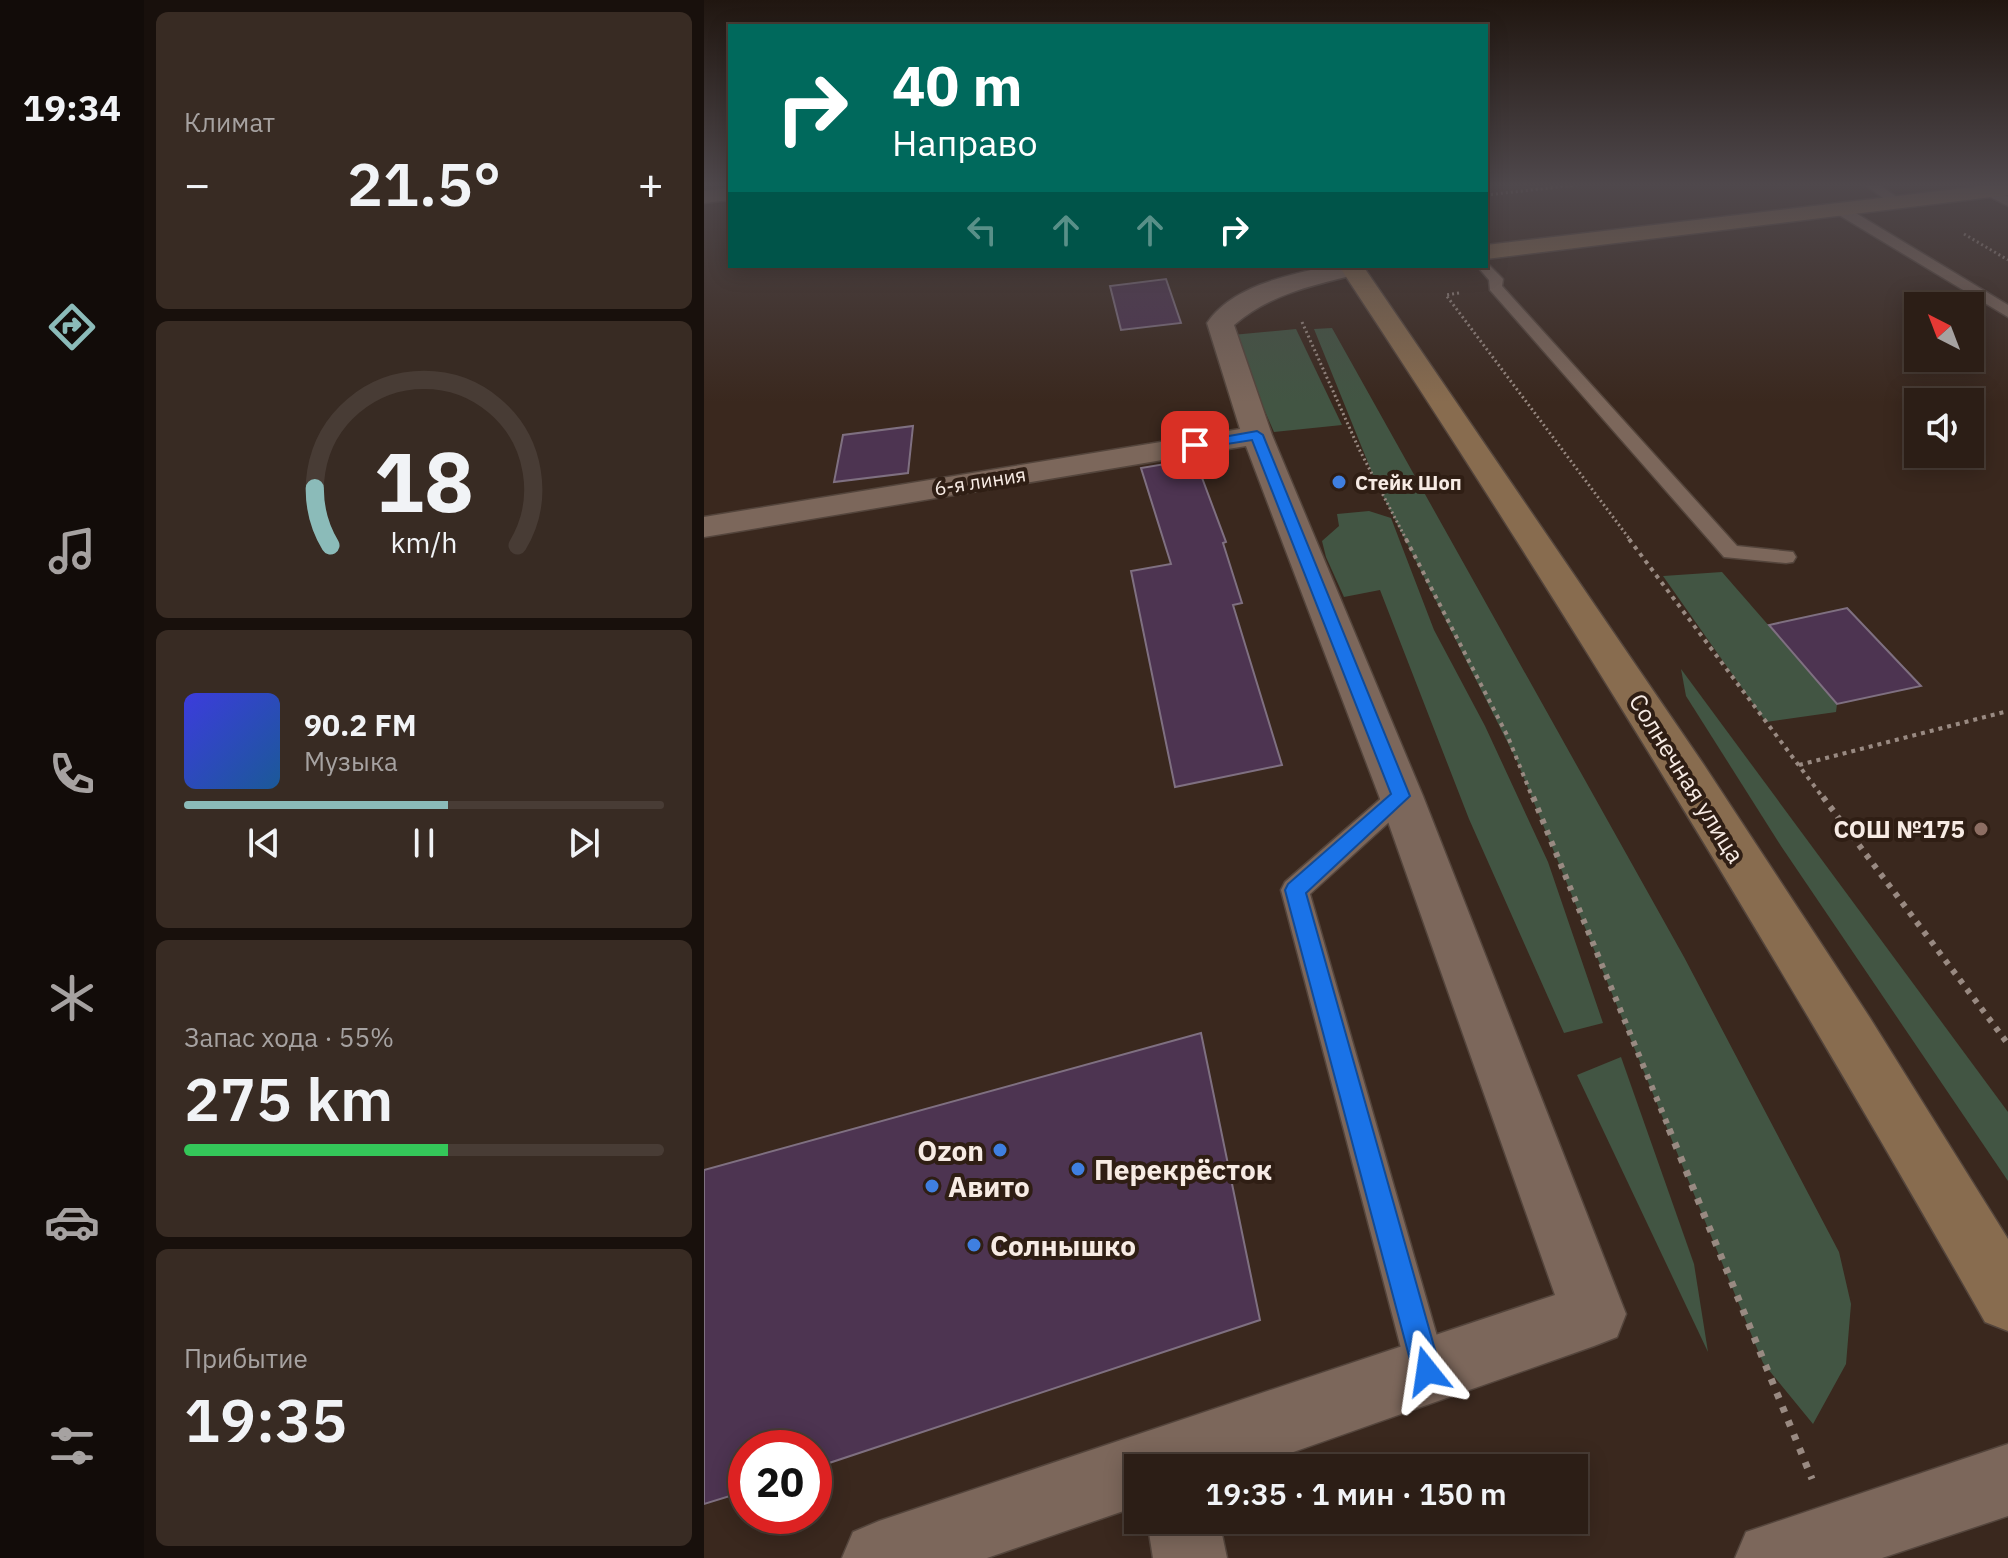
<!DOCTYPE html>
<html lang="ru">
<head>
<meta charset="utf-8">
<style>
	:root { --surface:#2c1e16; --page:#382b23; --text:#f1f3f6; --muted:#a6a2a1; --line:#483c35; --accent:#8bbbb9 }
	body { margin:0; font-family:"IBM Plex Sans",sans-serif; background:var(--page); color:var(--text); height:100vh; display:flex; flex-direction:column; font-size:30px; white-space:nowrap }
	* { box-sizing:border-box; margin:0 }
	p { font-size:26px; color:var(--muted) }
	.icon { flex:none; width:44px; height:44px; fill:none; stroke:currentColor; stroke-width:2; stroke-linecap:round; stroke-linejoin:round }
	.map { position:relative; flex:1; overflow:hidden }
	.drawer { display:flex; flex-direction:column; gap:12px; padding:12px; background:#18100c; width:560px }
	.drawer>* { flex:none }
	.top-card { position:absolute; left:24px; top:24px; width:760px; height:244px; border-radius:0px; box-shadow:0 4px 20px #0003,0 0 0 2px var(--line); background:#00695c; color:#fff; overflow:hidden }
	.needle { width:52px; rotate:318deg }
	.fabs { position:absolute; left:1200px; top:292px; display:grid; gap:16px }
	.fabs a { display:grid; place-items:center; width:80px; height:80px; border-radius:0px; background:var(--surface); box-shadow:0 4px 20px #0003,0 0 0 2px var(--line); font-size:40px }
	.speed { position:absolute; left:24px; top:1430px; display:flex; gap:16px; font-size:40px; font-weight:700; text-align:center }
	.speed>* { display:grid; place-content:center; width:104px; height:104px; border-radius:50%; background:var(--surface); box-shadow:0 4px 20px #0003,0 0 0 2px var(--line); line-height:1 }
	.speed .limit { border:12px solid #d22; background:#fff; color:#111 }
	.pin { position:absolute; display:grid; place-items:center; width:68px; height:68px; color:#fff; margin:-34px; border-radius:16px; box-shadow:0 4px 12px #0006 }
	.me { position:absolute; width:88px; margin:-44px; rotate:345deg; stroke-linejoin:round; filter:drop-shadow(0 0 6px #0008) }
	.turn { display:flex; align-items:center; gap:28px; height:168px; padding:0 32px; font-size:36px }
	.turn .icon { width:104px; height:104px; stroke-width:2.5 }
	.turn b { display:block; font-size:56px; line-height:68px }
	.lanes { display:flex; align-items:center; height:76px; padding:0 32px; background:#0003; justify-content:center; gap:40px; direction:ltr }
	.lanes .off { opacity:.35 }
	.big { font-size:60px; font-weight:600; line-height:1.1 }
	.drawer .card { flex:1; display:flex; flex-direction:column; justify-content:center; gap:12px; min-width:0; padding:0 28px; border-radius:12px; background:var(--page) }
	.drawer .dial { align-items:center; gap:0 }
	.dial svg { height:208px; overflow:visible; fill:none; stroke:var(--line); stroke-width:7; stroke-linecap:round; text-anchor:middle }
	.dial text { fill:var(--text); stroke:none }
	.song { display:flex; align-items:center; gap:24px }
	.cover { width:96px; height:96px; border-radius:12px; background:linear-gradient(135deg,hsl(240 70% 55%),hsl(210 70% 35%)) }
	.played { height:8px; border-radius:4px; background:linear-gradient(90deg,var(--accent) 55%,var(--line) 55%) }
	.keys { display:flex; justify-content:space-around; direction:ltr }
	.heat { display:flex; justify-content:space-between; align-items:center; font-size:44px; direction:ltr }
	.charge { height:12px; border-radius:6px; background:linear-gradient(90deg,#34c759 55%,var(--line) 0) }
	.trip { position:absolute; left:420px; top:1454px; width:464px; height:80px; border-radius:0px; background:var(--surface); box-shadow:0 4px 20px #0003,0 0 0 2px var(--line); font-weight:600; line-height:80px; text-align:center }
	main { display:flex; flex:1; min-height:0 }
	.tabs { display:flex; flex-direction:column; width:144px; justify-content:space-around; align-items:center; background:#120c09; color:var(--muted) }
	.tabs .icon { width:56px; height:56px }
	.tabs .on { color:var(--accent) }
	.tabs b { font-size:36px; color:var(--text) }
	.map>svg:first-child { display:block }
	.green { fill:#425543 }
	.building { fill:#4d3451; stroke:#7f7081; stroke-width:2 }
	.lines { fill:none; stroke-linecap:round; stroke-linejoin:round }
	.service-casing { stroke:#54453c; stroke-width:3 }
	.minor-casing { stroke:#54453c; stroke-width:3 }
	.secondary-casing { stroke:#54453c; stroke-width:3 }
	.path-far3 { stroke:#998a82; stroke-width:3; stroke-dasharray:2 3; stroke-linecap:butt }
	.path-far2 { stroke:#998a82; stroke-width:4; stroke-dasharray:4 5; stroke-linecap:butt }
	.path-far1 { stroke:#998a82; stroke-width:6; stroke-dasharray:5 7; stroke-linecap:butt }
	.path { stroke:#998a82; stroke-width:7; stroke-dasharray:6 9; stroke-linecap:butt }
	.service { fill:#7c675b; fill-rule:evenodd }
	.minor { fill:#7c675b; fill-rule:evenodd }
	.secondary { fill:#886c4f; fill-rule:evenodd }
	.route { fill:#1a73e8; stroke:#114b97; stroke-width:2 }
	.shop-dot { fill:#3f7fe0; stroke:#2f1e14; stroke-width:3 }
	.education-dot { fill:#8d6e63; stroke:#2f1e14; stroke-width:3 }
	.labels { text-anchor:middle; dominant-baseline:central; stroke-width:8; stroke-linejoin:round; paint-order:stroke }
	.far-street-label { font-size:20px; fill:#f7ebe4; stroke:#2f1e14 }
	.far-poi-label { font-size:20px; font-weight:bold; fill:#f7ebe4; stroke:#2f1e14; text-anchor:start }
	.street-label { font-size:24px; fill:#f7ebe4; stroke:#2f1e14 }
	.poi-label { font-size:24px; font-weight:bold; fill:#f7ebe4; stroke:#2f1e14; text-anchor:end }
	.near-poi-label { font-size:28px; font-weight:bold; fill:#f7ebe4; stroke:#2f1e14; text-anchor:start }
</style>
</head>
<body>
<main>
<nav class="tabs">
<b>19:34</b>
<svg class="icon on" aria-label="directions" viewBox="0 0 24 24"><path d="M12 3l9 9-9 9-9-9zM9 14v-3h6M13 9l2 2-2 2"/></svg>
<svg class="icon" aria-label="music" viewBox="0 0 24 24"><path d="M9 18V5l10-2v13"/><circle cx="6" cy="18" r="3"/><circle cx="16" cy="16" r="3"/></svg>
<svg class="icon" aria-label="phone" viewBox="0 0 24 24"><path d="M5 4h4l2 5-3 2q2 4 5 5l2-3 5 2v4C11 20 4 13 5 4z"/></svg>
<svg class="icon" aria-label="climate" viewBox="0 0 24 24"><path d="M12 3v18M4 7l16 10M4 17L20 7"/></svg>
<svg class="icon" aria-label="car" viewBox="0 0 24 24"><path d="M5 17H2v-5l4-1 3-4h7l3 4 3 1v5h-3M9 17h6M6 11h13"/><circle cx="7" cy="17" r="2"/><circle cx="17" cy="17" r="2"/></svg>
<svg class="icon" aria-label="filters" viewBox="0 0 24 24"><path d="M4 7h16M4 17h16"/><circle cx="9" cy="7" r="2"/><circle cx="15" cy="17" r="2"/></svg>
</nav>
<section class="drawer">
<div class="card"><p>Климат</p>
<div class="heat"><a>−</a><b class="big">21.5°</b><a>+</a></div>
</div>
<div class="card dial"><svg viewBox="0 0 100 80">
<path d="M14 69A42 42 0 1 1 86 69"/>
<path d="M14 69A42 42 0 0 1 8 47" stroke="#8bbbb9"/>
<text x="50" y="56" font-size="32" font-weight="700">18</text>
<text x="50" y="72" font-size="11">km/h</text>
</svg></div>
<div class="card">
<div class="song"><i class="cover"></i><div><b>90.2 FM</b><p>Музыка</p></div></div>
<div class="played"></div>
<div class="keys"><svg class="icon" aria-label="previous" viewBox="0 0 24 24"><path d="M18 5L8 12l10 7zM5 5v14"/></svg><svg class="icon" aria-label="pause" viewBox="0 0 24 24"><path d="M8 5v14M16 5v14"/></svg><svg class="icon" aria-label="next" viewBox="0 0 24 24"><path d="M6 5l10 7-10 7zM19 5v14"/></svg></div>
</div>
<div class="card"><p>Запас хода · 55%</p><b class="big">275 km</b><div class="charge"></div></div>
<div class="card"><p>Прибытие</p><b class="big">19:35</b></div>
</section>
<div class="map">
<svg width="1304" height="1558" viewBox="0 0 1304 1558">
	<rect width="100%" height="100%" fill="#3a281e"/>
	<g class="green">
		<polygon points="628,328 980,957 1135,1252 1147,1304 1142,1364 1109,1424 1059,1363 813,761 671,480 610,329"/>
		<polygon points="592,329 638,425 570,432 528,335"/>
		<polygon points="665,511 687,518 730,630 781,726 844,862 899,1023 860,1033 765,819 676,590 640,597 622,557 618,541 635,526 633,514"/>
		<polygon points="1018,572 1133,704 1132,712 1062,722 959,576"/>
		<polygon points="977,669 1304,1112 1304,1181 1077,846 982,696"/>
		<polygon points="917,1057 990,1264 1004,1352 873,1075"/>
	</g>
	<g class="building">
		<polygon points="462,279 477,323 417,330 406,286"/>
		<polygon points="209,426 204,473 130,482 139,435"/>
		<polygon points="491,459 522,542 519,543 538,603 529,605 578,765 471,787 427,571 467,564 437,468"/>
		<polygon points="1143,608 1217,686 1133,704 1065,625"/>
		<polygon points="497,1033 556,1320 110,1468 110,1448 42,1448 42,1491 0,1504 0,1170"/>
	</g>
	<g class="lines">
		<defs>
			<g id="service">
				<polygon points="1160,184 1174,184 1200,202 1189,205"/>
				<polygon points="1280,188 1288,188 1304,197 1304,206 1280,194"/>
				<polygon points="1130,206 1140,206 1304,305 1304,317 1130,212"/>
				<polygon points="782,262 799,279 798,286 1033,546 1089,552 1092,557 1089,562 1082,563 1020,557 786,290 785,280 773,266 782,266"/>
				<polygon points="697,786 706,789 710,796 706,803 606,894 743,1371 737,1385 723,1391 709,1385 703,1371 577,890 581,882 688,789"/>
			</g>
			<g id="minor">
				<polygon points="26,188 26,200 0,203 0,191"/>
				<path d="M625,266L661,268L658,273C611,285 567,293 530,325L568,435L719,796L922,1314L913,1337L890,1346L544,1468H434V1506L283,1558H138L149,1532L175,1521L851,1295L675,796L542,446L0,537V517L536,429L503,323C528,286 584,275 625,266Z"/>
				<polygon points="1304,1444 1304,1516 1178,1558 1031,1558 1042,1532"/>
				<polygon points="443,1520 515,1520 523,1558 449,1558"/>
			</g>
			<g id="secondary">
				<polygon points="1294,184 1304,184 1304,195 782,259 782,245"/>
				<path d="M635,266H659L1000,765L1166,1018L1304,1239V1331L1281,1322C1077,963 863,611 635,266Z"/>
			</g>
		</defs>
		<use href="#service" class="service-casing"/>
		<use href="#minor" class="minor-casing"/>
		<use href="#secondary" class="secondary-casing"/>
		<g class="path-far3">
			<polyline points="782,195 882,184"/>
			<polyline points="1260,234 1304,260"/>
			<polyline points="755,293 742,295 927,541"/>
			<polyline points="598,322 655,449 703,541"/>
		</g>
		<g class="path-far2">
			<polyline points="702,539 804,737 829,799"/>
			<polyline points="925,539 1120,799"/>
			<polyline points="1095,765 1304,711"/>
		</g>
		<g class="path-far1">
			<polyline points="829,797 966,1131"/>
			<polyline points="1119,797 1304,1044"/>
		</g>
		<polyline class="path" points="965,1129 1108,1479"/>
		<use href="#service" class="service"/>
		<use href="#minor" class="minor"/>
		<use href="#secondary" class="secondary"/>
	</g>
	<linearGradient id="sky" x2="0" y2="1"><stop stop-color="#201610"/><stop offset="0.46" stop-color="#4f484c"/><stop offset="1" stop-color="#4f484c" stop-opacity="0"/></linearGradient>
	<rect width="1304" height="402" fill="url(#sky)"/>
	<polygon class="route" points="553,431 559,435 706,796 602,893 737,1371 733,1381 723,1385 713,1381 709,1371 581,890 584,884 687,794 548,440 491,449 485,445 491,442"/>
	<g class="shop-dot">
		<circle cx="635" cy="482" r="8"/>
		<circle cx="296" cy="1150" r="8"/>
		<circle cx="374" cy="1169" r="8"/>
		<circle cx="228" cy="1186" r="8"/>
		<circle cx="270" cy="1245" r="8"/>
	</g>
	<circle class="education-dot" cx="1277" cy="829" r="8"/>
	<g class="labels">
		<g class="far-street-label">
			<text transform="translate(276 481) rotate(-9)">6-я линия</text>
		</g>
		<g class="far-poi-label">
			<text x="651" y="482">Стейк Шоп</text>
		</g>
		<g class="street-label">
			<text transform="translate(983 778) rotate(58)">Солнечная улица</text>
		</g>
		<g class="poi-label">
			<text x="1261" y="829">СОШ №175</text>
		</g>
		<g class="near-poi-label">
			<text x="280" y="1150" text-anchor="end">Ozon</text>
			<text x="390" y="1169">Перекрёсток</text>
			<text x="244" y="1186">Авито</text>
			<text x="286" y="1245">Солнышко</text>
		</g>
	</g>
</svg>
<div class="fabs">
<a><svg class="needle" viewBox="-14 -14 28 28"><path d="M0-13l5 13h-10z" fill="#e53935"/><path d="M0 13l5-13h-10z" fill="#a6a2a1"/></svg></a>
<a><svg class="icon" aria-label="sound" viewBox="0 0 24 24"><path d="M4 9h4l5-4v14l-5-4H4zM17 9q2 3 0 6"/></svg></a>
</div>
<div class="speed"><div class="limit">20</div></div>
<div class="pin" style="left:491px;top:445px;background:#d93025"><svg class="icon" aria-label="arrive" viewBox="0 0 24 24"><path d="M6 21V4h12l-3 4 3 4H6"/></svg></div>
<svg class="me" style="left:723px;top:1371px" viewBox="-20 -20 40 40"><path d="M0-17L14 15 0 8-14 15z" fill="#1a73e8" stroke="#fff" stroke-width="4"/></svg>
<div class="trip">19:35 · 1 мин · 150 m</div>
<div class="top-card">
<div class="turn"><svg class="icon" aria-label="right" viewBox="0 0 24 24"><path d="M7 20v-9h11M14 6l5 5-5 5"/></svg><div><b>40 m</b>Направо</div></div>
<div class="lanes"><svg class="icon off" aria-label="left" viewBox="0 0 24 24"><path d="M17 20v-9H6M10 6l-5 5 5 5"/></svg><svg class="icon off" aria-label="ahead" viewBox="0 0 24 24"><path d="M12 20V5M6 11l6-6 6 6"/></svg><svg class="icon off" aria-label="ahead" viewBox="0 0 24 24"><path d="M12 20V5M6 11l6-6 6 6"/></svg><svg class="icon" aria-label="right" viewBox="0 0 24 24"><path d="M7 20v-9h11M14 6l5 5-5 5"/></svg></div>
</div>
</div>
</main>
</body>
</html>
